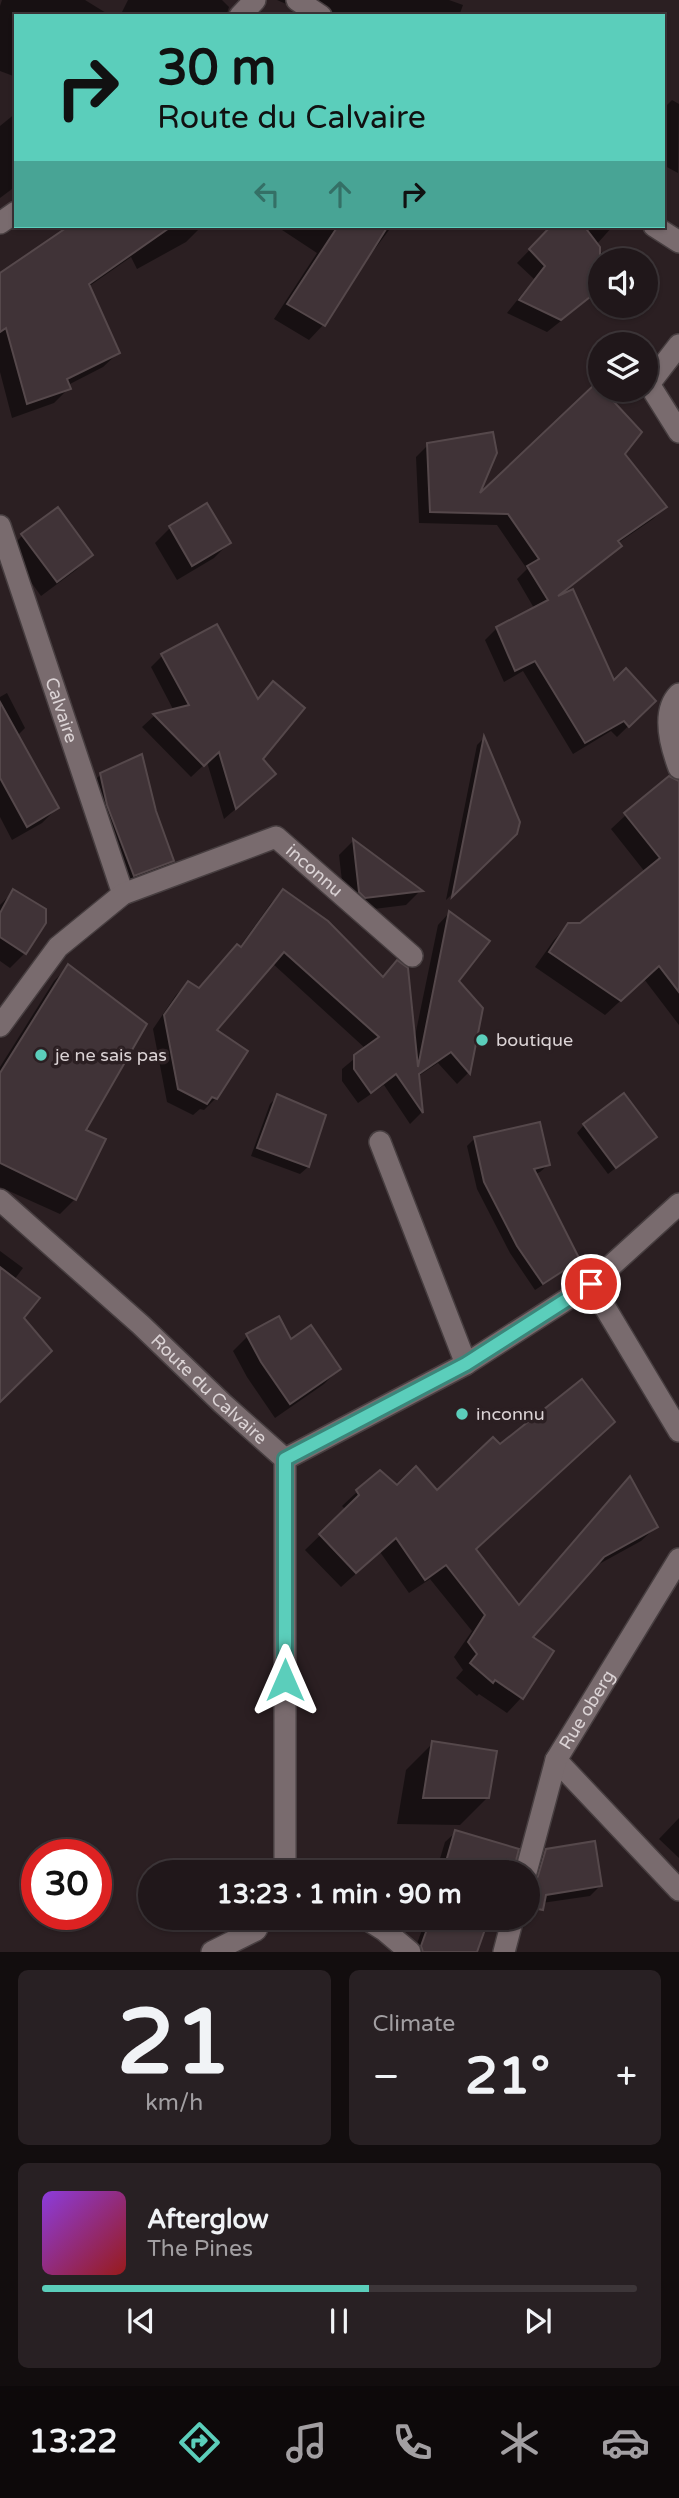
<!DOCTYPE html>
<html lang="en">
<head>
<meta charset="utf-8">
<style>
	:root { --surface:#20171a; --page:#282023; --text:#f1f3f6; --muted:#a29fa2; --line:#3d3639; --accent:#5bcebb }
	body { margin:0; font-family:"Varela Round",sans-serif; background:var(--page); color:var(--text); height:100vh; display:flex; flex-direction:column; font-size:26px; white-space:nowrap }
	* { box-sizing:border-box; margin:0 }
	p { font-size:23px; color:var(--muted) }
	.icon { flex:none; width:38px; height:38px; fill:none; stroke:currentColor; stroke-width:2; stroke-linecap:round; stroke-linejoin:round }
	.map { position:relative; height:1952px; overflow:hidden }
	.panel { display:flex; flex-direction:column; gap:18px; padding:18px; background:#120d0e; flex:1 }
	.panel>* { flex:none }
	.guide { position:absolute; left:14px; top:14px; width:651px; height:214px; border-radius:0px; box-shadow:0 2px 5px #0004,0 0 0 2px var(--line); background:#5bcebb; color:#111; overflow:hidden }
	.controls { position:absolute; left:588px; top:248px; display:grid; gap:14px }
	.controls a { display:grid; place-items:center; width:70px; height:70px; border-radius:50%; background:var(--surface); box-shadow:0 2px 5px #0004,0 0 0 2px var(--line); font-size:35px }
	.speed { position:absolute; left:21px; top:1839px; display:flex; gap:14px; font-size:35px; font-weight:700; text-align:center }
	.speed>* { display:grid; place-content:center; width:91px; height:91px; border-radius:50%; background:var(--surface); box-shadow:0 2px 5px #0004,0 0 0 2px var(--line); line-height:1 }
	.speed .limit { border:10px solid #d22; background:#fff; color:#111 }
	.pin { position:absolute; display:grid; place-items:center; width:60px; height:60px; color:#fff; margin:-30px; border:4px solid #fff; border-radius:50%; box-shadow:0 2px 7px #0007 }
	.me { position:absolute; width:77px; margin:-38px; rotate:0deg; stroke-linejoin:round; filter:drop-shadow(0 0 5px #0008) }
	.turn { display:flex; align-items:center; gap:24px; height:147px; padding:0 28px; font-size:32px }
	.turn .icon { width:91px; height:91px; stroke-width:2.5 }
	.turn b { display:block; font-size:49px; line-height:60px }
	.lanes { display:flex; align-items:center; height:66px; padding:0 28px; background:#0003; justify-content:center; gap:35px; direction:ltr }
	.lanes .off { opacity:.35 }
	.big { font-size:52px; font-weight:800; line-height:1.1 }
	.panel .widget { flex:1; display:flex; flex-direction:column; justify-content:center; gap:10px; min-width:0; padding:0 24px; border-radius:10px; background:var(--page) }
	.panel .dial { align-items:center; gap:0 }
	.dial b { font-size:91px; line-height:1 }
	.song { display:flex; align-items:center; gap:21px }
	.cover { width:84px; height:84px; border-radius:10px; background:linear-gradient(135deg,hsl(270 70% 55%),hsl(0 70% 35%)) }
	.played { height:7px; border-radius:4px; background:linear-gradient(90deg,var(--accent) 55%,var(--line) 55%) }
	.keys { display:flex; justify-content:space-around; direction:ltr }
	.heat { display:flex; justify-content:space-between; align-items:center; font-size:38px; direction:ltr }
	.panel .tiles { flex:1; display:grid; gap:18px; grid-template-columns:1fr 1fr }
	.widget:last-child { grid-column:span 2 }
	.trip { position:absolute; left:138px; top:1860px; width:402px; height:70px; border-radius:35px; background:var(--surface); box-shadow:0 2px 5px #0004,0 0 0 2px var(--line); font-weight:800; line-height:70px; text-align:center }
	.menu { display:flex; height:112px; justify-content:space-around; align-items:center; background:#0d090a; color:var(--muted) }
	.menu .icon { width:49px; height:49px }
	.menu .on { color:var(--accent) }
	.menu b { font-size:32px; color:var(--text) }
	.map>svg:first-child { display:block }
	.shadow { fill:#0007 }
	.building { fill:#403337; stroke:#55484b; stroke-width:2 }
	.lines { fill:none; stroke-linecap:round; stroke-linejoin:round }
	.lane-casing { stroke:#473e40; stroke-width:24 }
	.street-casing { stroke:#473e40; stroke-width:24 }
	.lane { stroke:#796b6e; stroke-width:21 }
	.street { stroke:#796b6e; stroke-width:21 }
	.route-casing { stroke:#3b867a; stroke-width:18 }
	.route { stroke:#5bcebb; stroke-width:12 }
	.poi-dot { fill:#5bcebb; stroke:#2b1f22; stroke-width:2.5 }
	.labels { text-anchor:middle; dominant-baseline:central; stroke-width:7; stroke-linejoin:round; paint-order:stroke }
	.street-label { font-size:18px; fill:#dbd3d5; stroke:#2b1f22 }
	.poi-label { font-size:18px; fill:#dbd3d5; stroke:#2b1f22; text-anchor:start }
</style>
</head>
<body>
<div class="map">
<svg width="679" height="1952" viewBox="0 0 679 1952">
	<rect width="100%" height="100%" fill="#2b1f22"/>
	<g class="shadow">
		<polygon points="2,0 85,0 111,16 16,16 16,77 0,71 0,6"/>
		<polygon points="128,0 222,0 229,7 226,16 120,16"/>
		<polygon points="277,0 449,0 463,5 459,16 314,16"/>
		<polygon points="672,100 679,104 678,173 665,166 663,167 663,109"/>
		<polygon points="16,113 16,186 0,198 0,126"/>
		<polygon points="93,226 201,227 186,242 137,269 131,257 88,287 118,353 103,367 68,385 69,388 54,403 12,418 0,372 0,282 31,303"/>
		<polygon points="276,226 392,226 351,281 323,325 309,340 274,319 317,253"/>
		<polygon points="553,226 613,226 596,245 608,261 600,261 600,290 547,332 507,313 534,279 517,263"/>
		<polygon points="596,385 600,390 623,454 665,507 653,519 618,543 620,546 608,557 558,596 613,683 654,701 617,737 611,731 573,754 523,671 504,682 485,640 497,628 534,608 517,579 527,569 497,525 419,523 416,457 428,445 475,500"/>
		<polygon points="207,506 229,543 214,558 177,580 155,543 170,528"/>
		<polygon points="22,536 90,555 76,570 41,596 8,550"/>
		<polygon points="163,655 261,759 262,786 224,819 207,762 191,777 142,727 154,716 174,711 151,667"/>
		<polygon points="7,693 25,728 17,736 57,808 42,823 12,840 0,817 0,697"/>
		<polygon points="483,739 518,822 516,833 446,900 477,745"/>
		<polygon points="101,774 172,861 157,875 119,890 86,789"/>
		<polygon points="679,799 679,1025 644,979 605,1015 535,967 554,940 569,924 581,924 645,872 611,829 626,815"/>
		<polygon points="353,841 420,891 406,905 350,912 345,907 339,855"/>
		<polygon points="283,891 382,978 397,962 414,1041 438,925 449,913 457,981 481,1009 468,1073 457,1084 438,1063 417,1077 421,1113 410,1124 384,1085 358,1103 342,1081 342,1069 366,1049 272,963 214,1030 216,1098 204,1110 200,1109 193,1115 167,1102 153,1029 176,995 188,983 199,989 239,948 271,903"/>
		<polygon points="13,892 44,922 25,953 10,968 0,961 0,905"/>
		<polygon points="69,966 84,1131 75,1199 60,1214 0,1187 0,1067 54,981"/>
		<polygon points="277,1097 324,1116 308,1167 300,1174 251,1156 270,1104"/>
		<polygon points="584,1125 655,1137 608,1174 577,1133"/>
		<polygon points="475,1138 548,1165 540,1172 535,1174 578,1260 570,1267 535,1290 510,1253 477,1189 467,1146"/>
		<polygon points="0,1251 23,1268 14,1280 22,1318 0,1400"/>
		<polygon points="248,1336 291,1342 339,1369 324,1384 275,1418 247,1377 233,1351"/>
		<polygon points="629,1479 656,1527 641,1541 590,1569 531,1637 552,1652 521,1698 507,1713 479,1694 477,1696 456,1678 463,1670 454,1657 472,1631 430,1579 409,1593 380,1552 341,1587 305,1550 346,1510 342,1506 357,1492 475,1550 518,1606"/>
		<polygon points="433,1743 487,1798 460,1825 397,1824 406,1770"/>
		<polygon points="679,1818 679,1858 659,1839"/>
		<polygon points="456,1832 517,1850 512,1872 436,1872 445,1842"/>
		<polygon points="547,1851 600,1886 590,1896 528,1905 528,1885 536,1861"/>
		<polygon points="423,1918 487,1918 475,1952 414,1952 423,1927 421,1926"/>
	</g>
	<g class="building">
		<polygon points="69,226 172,226 89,284 120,353 67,379 71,389 27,404 6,328 0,332 0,273"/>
		<polygon points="338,226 388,226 325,326 287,304"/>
		<polygon points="551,226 584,226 600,247 600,289 561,320 519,300 545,266 529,249"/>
		<polygon points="596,383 600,390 603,390 642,432 625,454 667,507 618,541 622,546 558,596 573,589 614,680 626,668 656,701 629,727 624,721 585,743 535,661 515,671 496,627 548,600 527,566 539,559 508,514 430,512 427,443 493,432 497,453 480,493"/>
		<polygon points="207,503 231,543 192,566 169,526"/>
		<polygon points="58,507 93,555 57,582 21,534"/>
		<polygon points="217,624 258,699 273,681 305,708 263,759 276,774 236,809 219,752 204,766 153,714 189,705 161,654"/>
		<polygon points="0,702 59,808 27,827 0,778"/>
		<polygon points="484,736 520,822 517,834 452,897"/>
		<polygon points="142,754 156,811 174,861 134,876 107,805 100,773"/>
		<polygon points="669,776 679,781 679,992 659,966 621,1001 549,952 568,923 580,923 660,858 624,813"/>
		<polygon points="353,839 423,891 365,898 359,892"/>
		<polygon points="13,889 46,909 46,923 26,954 0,937 0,913"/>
		<polygon points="283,889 328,921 383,977 397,960 408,968 418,1067 449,911 490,941 459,981 483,1008 470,1074 451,1052 419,1074 423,1113 396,1074 371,1093 354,1069 354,1055 379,1037 284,952 217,1030 248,1051 217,1099 212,1097 207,1104 178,1089 164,1015 188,981 199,988 237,944 241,947"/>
		<polygon points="68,964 147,1024 86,1130 106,1139 76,1200 0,1163 0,1073"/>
		<polygon points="624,1093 657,1137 616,1168 583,1124"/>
		<polygon points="277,1094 326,1115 309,1167 257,1148"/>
		<polygon points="540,1122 550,1165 534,1169 580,1260 543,1284 517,1246 484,1182 474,1137"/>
		<polygon points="0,1267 40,1298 24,1318 52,1351 0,1402"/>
		<polygon points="279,1316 291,1339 311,1325 341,1369 290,1404 261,1362 246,1334"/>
		<polygon points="582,1379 615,1422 476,1549 519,1605 630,1476 658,1527 604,1557 533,1637 554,1651 523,1699 495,1680 493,1683 470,1663 477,1654 468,1642 485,1615 446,1565 425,1580 396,1538 356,1573 319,1534 359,1495 356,1490 380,1470 397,1485 416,1466 437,1490 493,1437 500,1444"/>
		<polygon points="432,1741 497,1751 489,1798 423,1798"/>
		<polygon points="455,1830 519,1849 513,1872 443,1872"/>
		<polygon points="595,1841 602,1886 546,1895 543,1910 528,1907 528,1885 535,1882 538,1876 546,1849"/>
		<polygon points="431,1918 489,1918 477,1952 423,1952 421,1946"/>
	</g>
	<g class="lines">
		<defs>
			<polyline id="lane" points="380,1142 466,1364"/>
			<g id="street">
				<polyline points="297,0 321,16"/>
				<polyline points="240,16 255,0"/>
				<polyline points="0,223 16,212"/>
				<polyline points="654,226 679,242"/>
				<polyline points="679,345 649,384 679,432"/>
				<path id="s1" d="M0,526L123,894"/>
				<path d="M679,694C661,712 671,747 679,768"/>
				<path id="s2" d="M0,1026L58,947L123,894L276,837L412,956"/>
				<path id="s3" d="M0,1200L141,1325L222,1403L285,1459"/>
				<polyline points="591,1284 679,1431"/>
				<polyline points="285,1459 466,1364 591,1284 679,1204"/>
				<polyline points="285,1459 285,1872"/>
				<polyline points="556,1760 679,1890"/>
				<path id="s4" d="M526,1872L556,1760L679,1559"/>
				<polyline points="365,1918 384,1930 410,1952"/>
				<polyline points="212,1952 256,1930 262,1918"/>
				<polyline points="504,1952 513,1918"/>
			</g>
		</defs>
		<use href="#lane" class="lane-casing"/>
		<use href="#street" class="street-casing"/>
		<use href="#lane" class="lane"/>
		<use href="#street" class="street"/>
	</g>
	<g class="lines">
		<defs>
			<polyline id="route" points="285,1680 285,1459 466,1364 591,1284"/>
		</defs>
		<use href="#route" class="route-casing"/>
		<use href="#route" class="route"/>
	</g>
	<g class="poi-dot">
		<circle cx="482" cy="1040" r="7"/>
		<circle cx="41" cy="1055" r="7"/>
		<circle cx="462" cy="1414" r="7"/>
	</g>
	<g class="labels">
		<g class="street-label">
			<text stroke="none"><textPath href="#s1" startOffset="194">Calvaire</textPath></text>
			<text stroke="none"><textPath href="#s2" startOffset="396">inconnu</textPath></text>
			<text stroke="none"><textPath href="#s3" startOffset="282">Route du Calvaire</textPath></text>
			<text stroke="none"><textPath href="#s4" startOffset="175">Rue oberg</textPath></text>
		</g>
		<g class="poi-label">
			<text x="496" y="1040">boutique</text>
			<text x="55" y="1055">je ne sais pas</text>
			<text x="476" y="1414">inconnu</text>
		</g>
	</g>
</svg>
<div class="controls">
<a><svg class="icon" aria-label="sound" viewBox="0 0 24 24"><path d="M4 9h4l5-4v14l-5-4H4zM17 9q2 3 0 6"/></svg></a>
<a><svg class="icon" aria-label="layers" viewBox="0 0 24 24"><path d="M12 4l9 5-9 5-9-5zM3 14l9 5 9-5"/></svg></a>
</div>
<div class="speed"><div class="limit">30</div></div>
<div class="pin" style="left:591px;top:1284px;background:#d93025"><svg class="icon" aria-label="arrive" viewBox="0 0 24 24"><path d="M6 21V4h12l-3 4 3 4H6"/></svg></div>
<svg class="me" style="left:285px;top:1680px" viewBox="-20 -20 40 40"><path d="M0-17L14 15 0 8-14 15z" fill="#5bcebb" stroke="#fff" stroke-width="4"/></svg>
<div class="trip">13:23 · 1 min · 90 m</div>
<div class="guide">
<div class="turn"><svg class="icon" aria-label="right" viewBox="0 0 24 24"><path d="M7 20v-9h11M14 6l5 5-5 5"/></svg><div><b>30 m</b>Route du Calvaire</div></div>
<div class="lanes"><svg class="icon off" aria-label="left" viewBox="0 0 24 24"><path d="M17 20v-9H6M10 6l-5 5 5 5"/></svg><svg class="icon off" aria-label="ahead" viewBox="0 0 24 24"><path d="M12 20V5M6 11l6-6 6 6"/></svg><svg class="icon" aria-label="right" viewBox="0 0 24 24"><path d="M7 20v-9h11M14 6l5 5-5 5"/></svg></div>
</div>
</div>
<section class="panel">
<div class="tiles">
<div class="widget dial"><b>21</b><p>km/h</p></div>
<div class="widget"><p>Climate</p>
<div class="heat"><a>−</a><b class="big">21°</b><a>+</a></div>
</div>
<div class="widget">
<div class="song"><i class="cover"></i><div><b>Afterglow</b><p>The Pines</p></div></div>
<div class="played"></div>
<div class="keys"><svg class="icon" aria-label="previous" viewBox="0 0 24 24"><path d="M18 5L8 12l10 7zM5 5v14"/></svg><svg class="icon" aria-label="pause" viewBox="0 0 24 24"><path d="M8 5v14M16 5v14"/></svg><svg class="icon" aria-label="next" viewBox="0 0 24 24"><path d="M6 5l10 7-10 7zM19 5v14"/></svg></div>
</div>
</div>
</section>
<nav class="menu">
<b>13:22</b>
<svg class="icon on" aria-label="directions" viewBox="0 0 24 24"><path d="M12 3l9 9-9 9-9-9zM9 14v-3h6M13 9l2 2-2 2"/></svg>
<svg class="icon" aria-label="music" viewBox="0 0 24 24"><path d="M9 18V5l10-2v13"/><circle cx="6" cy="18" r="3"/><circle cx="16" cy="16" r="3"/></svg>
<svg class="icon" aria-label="phone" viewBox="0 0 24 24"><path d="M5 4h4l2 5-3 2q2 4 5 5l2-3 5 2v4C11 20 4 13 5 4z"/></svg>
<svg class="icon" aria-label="climate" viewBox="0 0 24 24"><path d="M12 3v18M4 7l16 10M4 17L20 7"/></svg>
<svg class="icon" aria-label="car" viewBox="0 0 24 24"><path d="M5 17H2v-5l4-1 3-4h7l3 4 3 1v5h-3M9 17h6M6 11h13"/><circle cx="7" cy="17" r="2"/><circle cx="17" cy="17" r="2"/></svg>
</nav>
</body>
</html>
